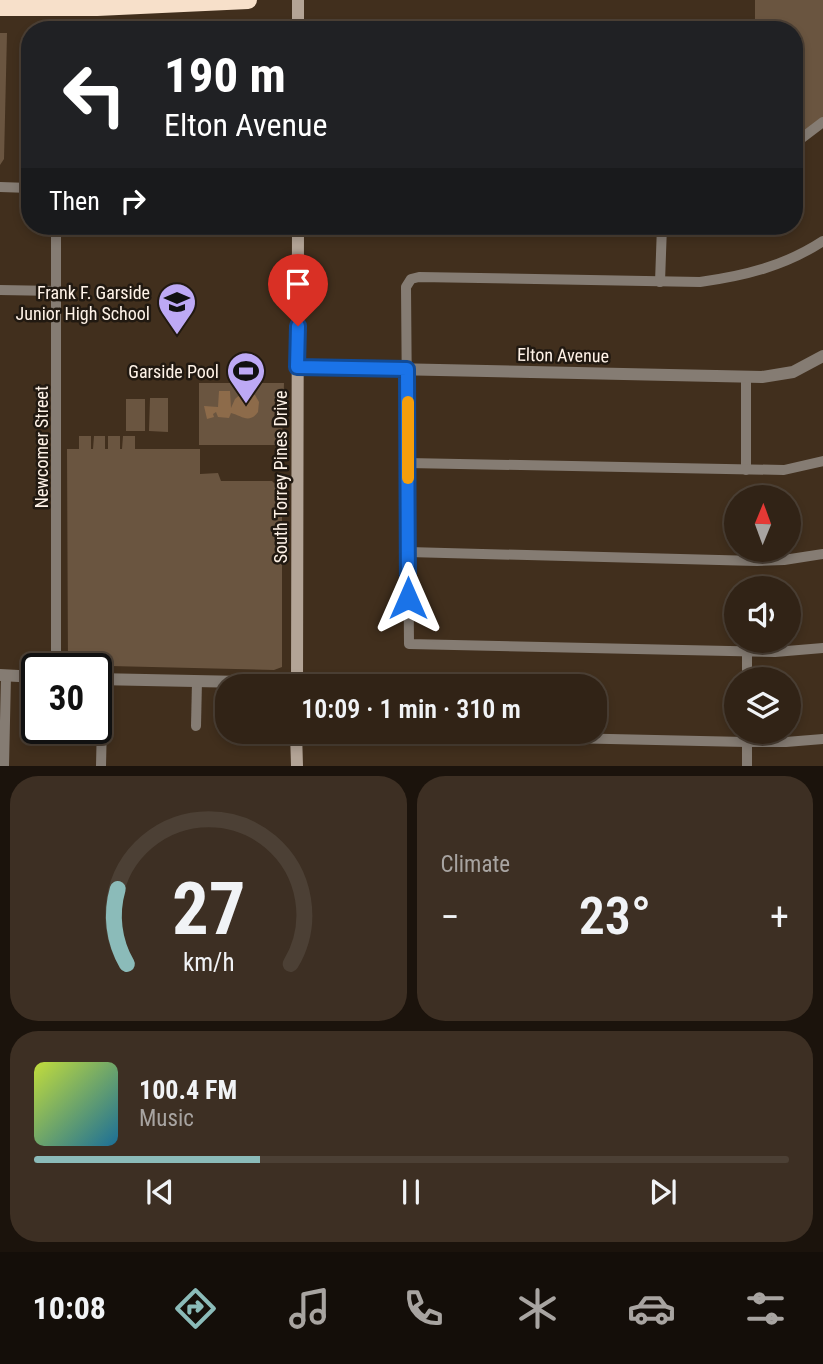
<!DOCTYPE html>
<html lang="en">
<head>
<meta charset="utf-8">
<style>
	:root { --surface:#312316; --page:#3d2f23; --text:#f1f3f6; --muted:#a8a4a1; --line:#4c4035; --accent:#8bbbb9 }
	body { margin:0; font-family:"Roboto Condensed",sans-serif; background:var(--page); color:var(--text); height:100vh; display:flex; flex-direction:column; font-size:26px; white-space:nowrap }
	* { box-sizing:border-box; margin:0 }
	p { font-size:23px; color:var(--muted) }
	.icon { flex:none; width:38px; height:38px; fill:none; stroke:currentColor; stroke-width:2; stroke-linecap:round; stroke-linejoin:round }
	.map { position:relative; height:766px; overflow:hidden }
	.details { display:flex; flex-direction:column; gap:10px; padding:10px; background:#1b130c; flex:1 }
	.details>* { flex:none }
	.hud { position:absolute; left:21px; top:21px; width:782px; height:214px; border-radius:28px; box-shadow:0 4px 10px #0003,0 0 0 2px var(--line); background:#202124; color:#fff; overflow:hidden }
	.needle { width:46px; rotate:1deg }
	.buttons { position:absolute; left:724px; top:485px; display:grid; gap:14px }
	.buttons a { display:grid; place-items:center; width:77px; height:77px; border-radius:50%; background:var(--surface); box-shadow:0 4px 10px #0003,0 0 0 2px var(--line); font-size:35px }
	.speed { position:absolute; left:21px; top:653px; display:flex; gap:14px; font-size:35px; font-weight:700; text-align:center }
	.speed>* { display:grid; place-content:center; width:91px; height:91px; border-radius:50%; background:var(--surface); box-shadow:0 4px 10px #0003,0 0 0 2px var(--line); line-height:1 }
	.speed .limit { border:4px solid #111; border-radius:10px; background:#fff; color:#111 }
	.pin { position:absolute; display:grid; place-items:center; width:60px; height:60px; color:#fff; margin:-72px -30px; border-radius:50% 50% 50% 0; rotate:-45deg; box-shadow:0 0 7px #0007 }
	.pin .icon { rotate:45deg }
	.me { position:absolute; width:77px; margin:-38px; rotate:0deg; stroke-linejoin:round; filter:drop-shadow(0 0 5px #0008) }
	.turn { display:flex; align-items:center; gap:24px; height:147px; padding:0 28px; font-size:32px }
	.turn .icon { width:91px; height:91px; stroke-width:2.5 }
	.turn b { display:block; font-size:49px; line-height:60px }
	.then { display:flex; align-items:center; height:66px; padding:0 28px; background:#0003; gap:14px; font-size:26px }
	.big { font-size:52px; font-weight:600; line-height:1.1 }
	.details .card { flex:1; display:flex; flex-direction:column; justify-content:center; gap:10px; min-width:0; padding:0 24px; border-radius:28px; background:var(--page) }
	.details .dial { align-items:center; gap:0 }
	.dial svg { height:182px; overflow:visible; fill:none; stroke:var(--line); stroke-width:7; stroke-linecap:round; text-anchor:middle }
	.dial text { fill:var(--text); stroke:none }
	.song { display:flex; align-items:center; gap:21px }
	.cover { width:84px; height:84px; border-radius:10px; background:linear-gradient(135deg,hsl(70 70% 55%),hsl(200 70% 35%)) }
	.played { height:7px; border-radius:4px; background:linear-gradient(90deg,var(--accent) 30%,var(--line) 30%) }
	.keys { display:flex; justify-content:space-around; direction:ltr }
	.heat { display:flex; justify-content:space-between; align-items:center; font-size:38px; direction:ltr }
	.details .tiles { flex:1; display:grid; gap:10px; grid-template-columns:1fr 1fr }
	.card:last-child { grid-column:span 2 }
	.trip { position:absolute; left:215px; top:674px; width:392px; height:70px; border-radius:28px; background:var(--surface); box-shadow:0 4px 10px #0003,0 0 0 2px var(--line); font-weight:600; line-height:70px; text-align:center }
	.menu { display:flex; height:112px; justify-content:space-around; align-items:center; background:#140e09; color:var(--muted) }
	.menu .icon { width:49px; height:49px }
	.menu .on { color:var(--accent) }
	.menu b { font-size:32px; color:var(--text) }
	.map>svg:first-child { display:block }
	.green { fill:#6a5540 }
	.water { fill:#8d6b4a }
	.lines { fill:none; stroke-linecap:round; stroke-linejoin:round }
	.minor { stroke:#857c73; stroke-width:10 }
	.tertiary { stroke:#857c73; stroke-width:12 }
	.secondary { stroke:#b3a496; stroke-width:12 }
	.motorway { stroke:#f7e0ca; stroke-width:18 }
	.route-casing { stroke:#114b97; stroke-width:18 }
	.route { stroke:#1a73e8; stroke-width:12 }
	.slow { stroke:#f59e0b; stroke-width:12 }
	.labels { text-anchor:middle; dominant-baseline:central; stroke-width:5; stroke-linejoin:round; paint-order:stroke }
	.poi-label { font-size:18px; fill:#fff3e8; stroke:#211911; text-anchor:end }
	.street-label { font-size:18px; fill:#fff3e8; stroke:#211911 }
</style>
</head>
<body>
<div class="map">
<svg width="823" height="766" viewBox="0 0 823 766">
	<rect width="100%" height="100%" fill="#412f1d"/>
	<g class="green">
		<polygon points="755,0 823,0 823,122 795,144 794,30 755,30"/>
		<polygon points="0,33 7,33 4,159 0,165"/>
		<polygon points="199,383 284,383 282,441 284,445 199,445"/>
		<polygon points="150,398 168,398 168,432 149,431"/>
		<rect x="126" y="399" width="19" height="32"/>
		<polygon points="79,436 91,436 91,449 93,449 94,436 105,436 105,449 108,449 108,436 120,436 120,449 122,449 123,436 135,436 135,449 200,449 200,474 218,473 221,481 272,481 276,485 282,485 282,667 274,670 68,665 67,449 79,449"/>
	</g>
	<path class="water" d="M219,391H230L231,408L235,399L242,393L255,395L259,402L258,412C249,424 242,416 231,413L229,418L218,417L216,412L213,414L214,417L207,419L204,406L218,407Z"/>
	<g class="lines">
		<g class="minor">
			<polyline points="794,144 823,122"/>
			<polyline points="0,187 30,188"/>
			<polyline points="56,226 56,668"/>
			<path d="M823,241C785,266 744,276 700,282L419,277L411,279L406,287L409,644L775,652L823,648"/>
			<polyline points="660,282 662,226"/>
			<polyline points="0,290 56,291"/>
			<polyline points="746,377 746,470"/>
			<polyline points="408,463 784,470 823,461"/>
			<polyline points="408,552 757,561 784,560 823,554"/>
			<polyline points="747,679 747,651"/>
			<polyline points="196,726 197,681"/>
			<polyline points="296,732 746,742 786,742 823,739"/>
			<polyline points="747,732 747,766"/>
			<polyline points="4,766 6,676"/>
			<polyline points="101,766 103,679"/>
		</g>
		<g class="tertiary">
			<polyline points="297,367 762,377 793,372 823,356"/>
			<polyline points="0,675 37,677"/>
			<polyline points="96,679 297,683"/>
		</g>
		<g class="secondary">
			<polyline points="298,30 298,0"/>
			<polyline points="297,686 298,226"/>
			<polyline points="296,732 297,766"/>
		</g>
		<polyline class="motorway" points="0,7 97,7 248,0"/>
	</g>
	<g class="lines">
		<defs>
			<polyline id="route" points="298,326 297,367 407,369 408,598"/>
		</defs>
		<use href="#route" class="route-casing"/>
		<use href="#route" class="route"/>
		<polyline class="slow" points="408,402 408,478"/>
	</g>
	<defs>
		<symbol id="school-pin" viewBox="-11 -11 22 30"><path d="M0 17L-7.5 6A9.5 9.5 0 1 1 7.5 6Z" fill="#bda9f5" stroke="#211911"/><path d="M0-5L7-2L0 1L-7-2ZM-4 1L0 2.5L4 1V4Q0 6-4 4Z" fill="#111"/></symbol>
		<symbol id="stadium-pin" viewBox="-11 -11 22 30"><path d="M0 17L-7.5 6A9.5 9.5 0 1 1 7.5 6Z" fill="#bda9f5" stroke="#211911"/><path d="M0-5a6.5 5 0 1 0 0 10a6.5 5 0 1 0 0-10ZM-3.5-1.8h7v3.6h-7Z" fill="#111"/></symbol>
	</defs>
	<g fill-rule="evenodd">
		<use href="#school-pin" x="155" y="280" width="44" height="60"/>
		<use href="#stadium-pin" x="224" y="349" width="44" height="60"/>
	</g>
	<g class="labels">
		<g class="poi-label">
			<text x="150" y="292">Frank F. Garside<tspan x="150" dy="21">Junior High School</tspan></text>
			<text x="219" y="371">Garside Pool</text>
		</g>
		<g class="street-label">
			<text transform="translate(563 355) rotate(1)">Elton Avenue</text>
			<text transform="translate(41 447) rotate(-90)">Newcomer Street</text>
			<text transform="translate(280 477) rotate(-90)">South Torrey Pines Drive</text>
		</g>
	</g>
</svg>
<div class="buttons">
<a><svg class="needle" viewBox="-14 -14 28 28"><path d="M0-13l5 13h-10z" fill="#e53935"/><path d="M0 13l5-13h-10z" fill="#a8a4a1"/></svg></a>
<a><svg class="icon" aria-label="sound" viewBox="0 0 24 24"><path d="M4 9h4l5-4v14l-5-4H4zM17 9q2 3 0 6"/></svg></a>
<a><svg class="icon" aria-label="layers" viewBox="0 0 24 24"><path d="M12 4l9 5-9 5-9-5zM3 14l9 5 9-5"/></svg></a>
</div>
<div class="speed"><div class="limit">30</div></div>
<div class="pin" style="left:298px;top:326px;background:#d93025"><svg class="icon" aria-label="arrive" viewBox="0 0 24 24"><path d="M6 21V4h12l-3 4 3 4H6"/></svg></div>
<svg class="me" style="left:408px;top:598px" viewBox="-20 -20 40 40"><path d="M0-17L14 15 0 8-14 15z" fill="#1a73e8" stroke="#fff" stroke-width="4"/></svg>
<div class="trip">10:09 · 1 min · 310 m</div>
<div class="hud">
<div class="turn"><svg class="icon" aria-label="left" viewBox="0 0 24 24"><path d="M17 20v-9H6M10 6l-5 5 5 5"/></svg><div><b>190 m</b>Elton Avenue</div></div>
<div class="then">Then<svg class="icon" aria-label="right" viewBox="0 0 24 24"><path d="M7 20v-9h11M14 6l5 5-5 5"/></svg></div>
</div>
</div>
<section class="details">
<div class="tiles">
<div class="card dial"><svg viewBox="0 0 100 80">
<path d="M14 69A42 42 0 1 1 86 69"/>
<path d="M14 69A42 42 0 0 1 10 36" stroke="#8bbbb9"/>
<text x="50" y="56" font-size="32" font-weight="700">27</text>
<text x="50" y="72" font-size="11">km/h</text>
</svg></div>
<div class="card"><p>Climate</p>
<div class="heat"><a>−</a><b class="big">23°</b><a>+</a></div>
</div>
<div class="card">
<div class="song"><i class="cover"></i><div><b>100.4 FM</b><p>Music</p></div></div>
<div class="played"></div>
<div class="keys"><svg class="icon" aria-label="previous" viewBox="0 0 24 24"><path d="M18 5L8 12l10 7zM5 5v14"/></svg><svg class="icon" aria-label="pause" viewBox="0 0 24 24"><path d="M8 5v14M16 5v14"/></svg><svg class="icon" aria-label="next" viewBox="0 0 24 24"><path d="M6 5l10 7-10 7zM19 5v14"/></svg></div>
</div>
</div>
</section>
<nav class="menu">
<b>10:08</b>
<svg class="icon on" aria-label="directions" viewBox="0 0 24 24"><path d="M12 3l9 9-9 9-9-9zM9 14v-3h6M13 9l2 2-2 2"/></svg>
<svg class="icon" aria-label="music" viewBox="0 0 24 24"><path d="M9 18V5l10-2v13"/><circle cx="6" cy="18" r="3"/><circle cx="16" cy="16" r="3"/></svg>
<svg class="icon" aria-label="phone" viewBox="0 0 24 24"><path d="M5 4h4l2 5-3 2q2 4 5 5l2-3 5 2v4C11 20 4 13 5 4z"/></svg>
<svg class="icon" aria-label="climate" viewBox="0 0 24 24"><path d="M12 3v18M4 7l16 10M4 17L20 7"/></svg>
<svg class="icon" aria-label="car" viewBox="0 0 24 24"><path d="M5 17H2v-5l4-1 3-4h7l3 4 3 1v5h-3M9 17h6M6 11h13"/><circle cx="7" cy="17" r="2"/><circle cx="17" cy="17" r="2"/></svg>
<svg class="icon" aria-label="filters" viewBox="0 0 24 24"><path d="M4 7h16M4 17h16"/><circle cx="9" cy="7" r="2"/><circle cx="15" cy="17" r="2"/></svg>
</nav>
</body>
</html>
